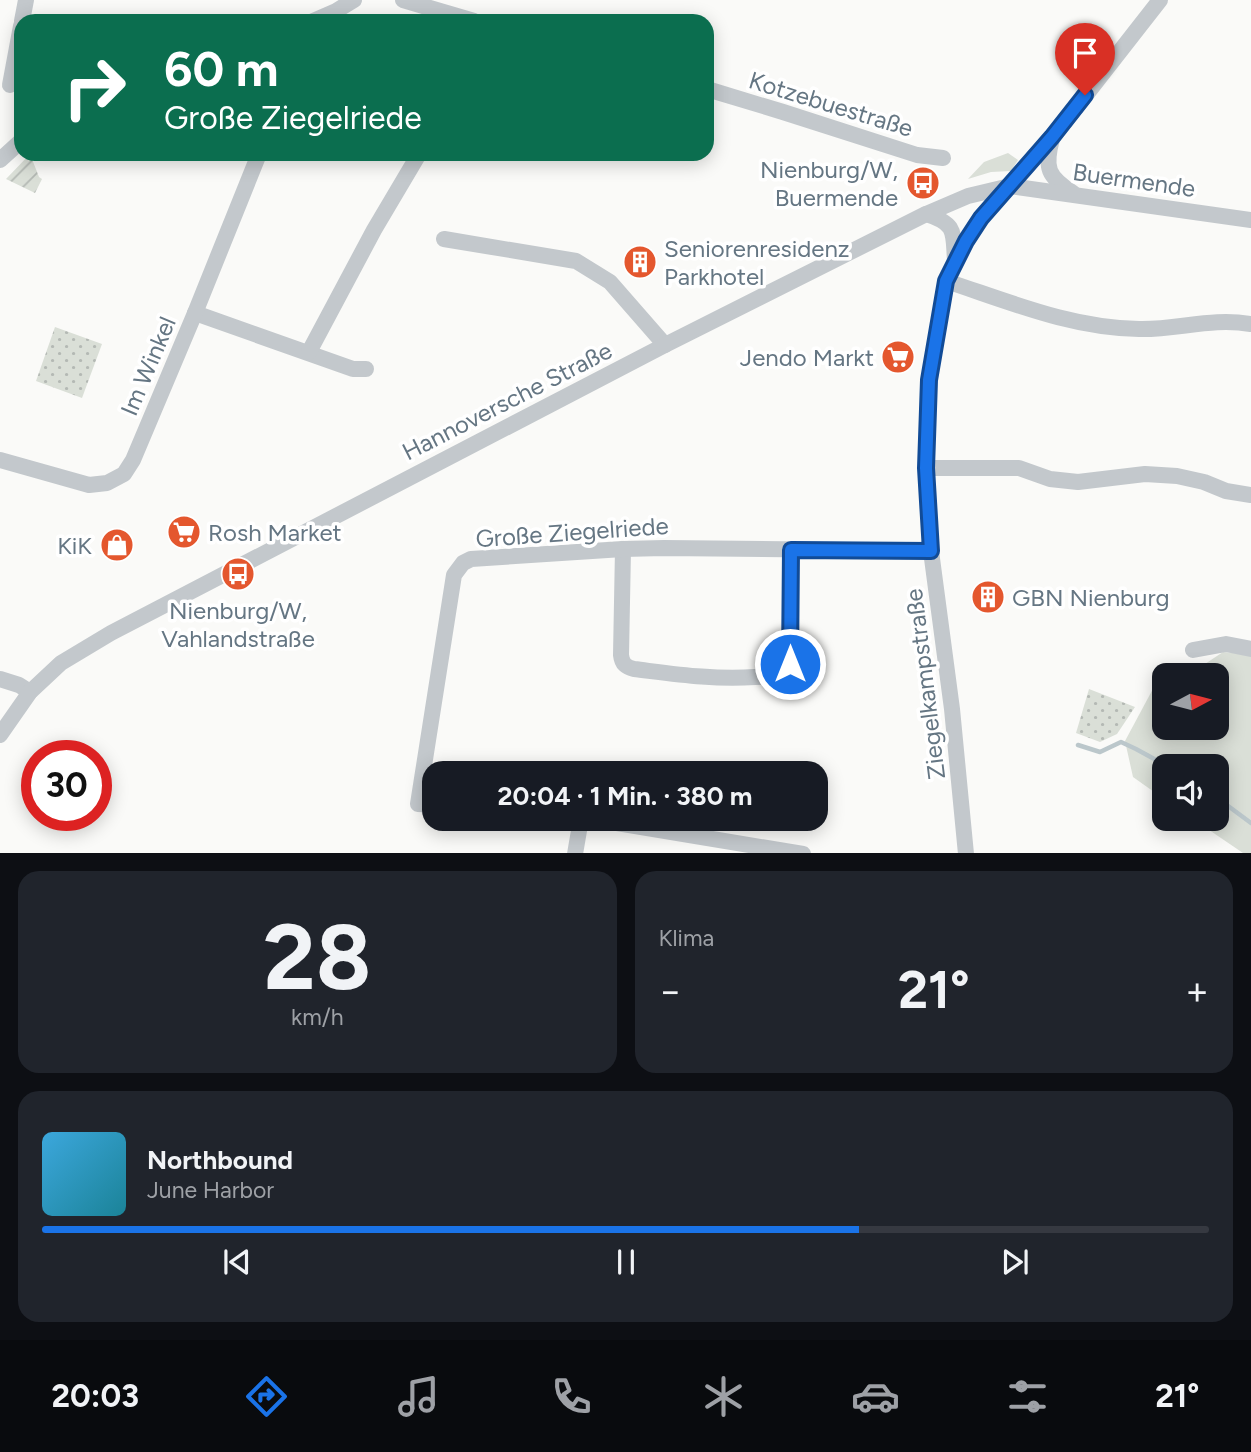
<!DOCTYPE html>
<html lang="de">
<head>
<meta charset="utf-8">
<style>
	:root { --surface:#171b24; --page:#20242c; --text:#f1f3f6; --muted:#9ea1a6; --line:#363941; --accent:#1a73e8 }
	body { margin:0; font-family:Figtree,sans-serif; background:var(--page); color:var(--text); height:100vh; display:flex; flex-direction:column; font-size:26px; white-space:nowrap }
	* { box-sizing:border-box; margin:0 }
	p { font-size:23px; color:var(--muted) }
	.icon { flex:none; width:38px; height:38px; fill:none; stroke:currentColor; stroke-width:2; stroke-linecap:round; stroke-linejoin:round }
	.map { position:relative; height:853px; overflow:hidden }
	.sheet { display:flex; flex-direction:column; gap:18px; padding:18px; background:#0d0f14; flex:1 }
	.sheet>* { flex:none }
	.banner { position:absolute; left:14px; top:14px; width:700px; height:147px; border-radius:21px; box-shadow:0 4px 18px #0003; background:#0b6e4f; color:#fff; overflow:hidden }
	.needle { width:46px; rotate:83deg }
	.fabs { position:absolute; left:1152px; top:663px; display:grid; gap:14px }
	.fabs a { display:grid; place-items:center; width:77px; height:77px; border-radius:14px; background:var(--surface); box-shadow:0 4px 18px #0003; font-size:35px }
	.speed { position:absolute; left:21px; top:740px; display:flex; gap:14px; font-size:35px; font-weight:700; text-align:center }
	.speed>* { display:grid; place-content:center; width:91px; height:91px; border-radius:50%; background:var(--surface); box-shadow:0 4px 18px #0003; line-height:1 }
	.speed .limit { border:10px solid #d22; background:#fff; color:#111 }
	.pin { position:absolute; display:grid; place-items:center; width:60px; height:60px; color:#fff; margin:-72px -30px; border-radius:50% 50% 50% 0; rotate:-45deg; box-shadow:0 0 7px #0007 }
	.pin .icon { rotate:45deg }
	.me { position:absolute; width:77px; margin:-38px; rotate:0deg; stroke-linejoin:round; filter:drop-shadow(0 0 5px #0008) }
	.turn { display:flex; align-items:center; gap:24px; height:147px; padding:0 35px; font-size:32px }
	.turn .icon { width:91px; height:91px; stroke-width:2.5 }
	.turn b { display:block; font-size:49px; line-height:60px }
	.big { font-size:52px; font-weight:700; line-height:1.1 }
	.sheet .tile { flex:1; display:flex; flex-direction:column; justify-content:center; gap:10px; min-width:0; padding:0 24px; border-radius:21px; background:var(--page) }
	.sheet .dial { align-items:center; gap:0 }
	.dial b { font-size:91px; line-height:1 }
	.song { display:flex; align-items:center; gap:21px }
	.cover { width:84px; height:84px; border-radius:10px; background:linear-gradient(135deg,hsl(200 70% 55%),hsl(190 70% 35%)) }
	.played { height:7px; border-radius:4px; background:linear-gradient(90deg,var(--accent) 70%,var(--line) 70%) }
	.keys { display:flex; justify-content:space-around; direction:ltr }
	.heat { display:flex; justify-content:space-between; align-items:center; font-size:38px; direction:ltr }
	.sheet .tiles { flex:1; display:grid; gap:18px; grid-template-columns:1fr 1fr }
	.tile:last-child { grid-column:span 2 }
	.trip { position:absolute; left:422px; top:761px; width:406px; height:70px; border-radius:21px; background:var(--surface); box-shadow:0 4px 18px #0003; font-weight:700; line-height:70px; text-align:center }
	.tabs { display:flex; height:112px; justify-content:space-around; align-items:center; background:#090b0e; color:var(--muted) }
	.tabs .icon { width:49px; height:49px }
	.tabs .current { color:var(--accent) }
	.tabs b { font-size:32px; color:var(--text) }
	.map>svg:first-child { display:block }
	.grass { fill:#dadfd7; fill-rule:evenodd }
	.park { fill:url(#park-dots) }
	.garden { fill:url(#garden-furrows) }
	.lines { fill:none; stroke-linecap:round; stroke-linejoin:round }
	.stream { stroke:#bbc7cb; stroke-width:4.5 }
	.minor { stroke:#c3c8cc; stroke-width:16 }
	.route-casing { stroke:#114b97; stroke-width:18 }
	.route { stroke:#1a73e8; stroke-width:12 }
	.labels { text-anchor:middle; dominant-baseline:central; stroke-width:7; stroke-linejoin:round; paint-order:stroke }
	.street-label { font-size:24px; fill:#657683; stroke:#fff }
	.poi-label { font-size:24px; fill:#657683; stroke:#fff; text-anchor:end }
</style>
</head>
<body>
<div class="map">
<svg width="1251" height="854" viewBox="0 0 1251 854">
	<defs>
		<pattern id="park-dots" width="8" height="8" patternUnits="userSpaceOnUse" patternTransform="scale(1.75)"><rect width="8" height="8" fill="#dadfd7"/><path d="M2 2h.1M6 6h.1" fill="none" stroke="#b4b9b4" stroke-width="1.8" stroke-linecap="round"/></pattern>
		<pattern id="garden-furrows" width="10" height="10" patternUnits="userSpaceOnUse" patternTransform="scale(1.75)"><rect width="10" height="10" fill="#dadfd7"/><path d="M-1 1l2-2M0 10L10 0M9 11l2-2" fill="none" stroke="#b4b9b4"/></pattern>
	</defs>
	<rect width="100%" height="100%" fill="#fafaf8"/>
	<g class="grass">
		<polygon points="1008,153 1018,160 1011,171 991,172 968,179 984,162"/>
		<path d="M1223,652L1235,653L1251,656V853H1243L1193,819H1216V766H1164V799L1133,777L1125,741L1162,672H1193ZM1164,676H1216V728H1164Z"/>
	</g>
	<g class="park">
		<polygon points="55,327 102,344 82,398 36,381"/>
		<polygon points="1089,689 1135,707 1117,734 1100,742 1076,733"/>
	</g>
	<polygon class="garden" points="30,154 39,177 42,179 35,193 6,179"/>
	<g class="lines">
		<g class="stream">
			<polyline points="1078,745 1100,752 1121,742 1136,749 1167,766"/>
			<polyline points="1216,797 1251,823"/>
		</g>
		<g class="minor">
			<polyline points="403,0 474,21"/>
			<polyline points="22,21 26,0"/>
			<polyline points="313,21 336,11 354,0"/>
			<polyline points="10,85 21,26"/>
			<polyline points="707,89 783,112 917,155 943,158"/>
			<path d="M1052,139C1044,168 1048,177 1073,193"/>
			<polyline points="0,160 21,141"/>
			<path d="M926,214C957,224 953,232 955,261"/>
			<polyline points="444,239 576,261 610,282 665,345"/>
			<path d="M946,281C1010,302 1071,328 1139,329C1178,330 1211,317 1251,324"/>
			<polyline points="195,313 353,369 366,369"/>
			<polyline points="309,352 374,230 419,154"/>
			<polyline points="0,460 89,485 107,483 124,474 133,460 195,313 259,154"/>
			<polyline points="926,468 1019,468 1050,479 1078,482 1145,474 1177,476 1204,482 1226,491 1251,495"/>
			<path d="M623,549L621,655C622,664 626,667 634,669C675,674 714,680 755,677C766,677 777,677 787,672L790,664L791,550"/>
			<polyline points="1193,650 1226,644 1251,649"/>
			<polyline points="0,679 19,685 30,692"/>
			<polyline points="0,735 30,692 61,663 111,633 665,345 926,214 968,196 1010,186 1251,220"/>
			<polyline points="434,805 418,804 454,575 463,563 471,559 623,549 664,548 931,551"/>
			<polyline points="593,819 803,854"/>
			<polyline points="575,854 581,819"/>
			<polyline points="966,854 952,709 931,551 926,468 929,380 946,281 966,241 981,218 1053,137 1160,0"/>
		</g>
	</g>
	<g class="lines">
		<defs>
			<polyline id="route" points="790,664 791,550 931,551 926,468 929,380 946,281 966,241 981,218 1052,137 1085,95"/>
		</defs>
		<use href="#route" class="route-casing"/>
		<use href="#route" class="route"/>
	</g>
	<defs>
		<symbol id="bus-disc" viewBox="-11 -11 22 22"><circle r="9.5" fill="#e4572e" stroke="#fff"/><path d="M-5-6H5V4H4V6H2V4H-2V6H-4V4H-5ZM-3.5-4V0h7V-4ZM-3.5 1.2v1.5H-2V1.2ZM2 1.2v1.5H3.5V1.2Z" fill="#fff"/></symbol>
		<symbol id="building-disc" viewBox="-11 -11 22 22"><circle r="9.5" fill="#e4572e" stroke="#fff"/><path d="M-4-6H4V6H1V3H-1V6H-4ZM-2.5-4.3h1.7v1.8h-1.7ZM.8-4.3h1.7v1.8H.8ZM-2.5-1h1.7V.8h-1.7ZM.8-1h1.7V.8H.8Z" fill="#fff"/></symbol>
		<symbol id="supermarket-disc" viewBox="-11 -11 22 22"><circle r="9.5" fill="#e4572e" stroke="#fff"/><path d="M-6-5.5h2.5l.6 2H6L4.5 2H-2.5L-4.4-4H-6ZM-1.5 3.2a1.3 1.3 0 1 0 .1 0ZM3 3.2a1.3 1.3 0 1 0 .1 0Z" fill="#fff"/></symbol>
		<symbol id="shop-disc" viewBox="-11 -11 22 22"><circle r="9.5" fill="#e4572e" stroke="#fff"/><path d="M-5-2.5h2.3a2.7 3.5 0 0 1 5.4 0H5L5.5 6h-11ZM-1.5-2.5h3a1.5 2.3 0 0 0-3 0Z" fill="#fff"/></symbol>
	</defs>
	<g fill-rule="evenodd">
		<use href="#bus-disc" x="904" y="164" width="38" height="38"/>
		<use href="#building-disc" x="621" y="243" width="38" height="38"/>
		<use href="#supermarket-disc" x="879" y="338" width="38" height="38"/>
		<use href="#supermarket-disc" x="165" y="513" width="38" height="38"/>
		<use href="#shop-disc" x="98" y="526" width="38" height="38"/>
		<use href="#bus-disc" x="219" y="555" width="38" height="38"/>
		<use href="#building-disc" x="969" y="578" width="38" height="38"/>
	</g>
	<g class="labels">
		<g class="street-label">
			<text transform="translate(831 104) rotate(17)">Kotzebuestraße</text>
			<text transform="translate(1134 180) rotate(8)">Buermende</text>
			<text transform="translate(148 366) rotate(-67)">Im Winkel</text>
			<text transform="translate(507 401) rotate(-27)">Hannoversche Straße</text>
			<text transform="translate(572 532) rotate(-4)">Große Ziegelriede</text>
			<text transform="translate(925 684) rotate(-97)">Ziegelkampstraße</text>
		</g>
		<g class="poi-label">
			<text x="898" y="169">Nienburg/W,<tspan x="898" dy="28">Buermende</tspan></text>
			<text x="664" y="248" text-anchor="start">Seniorenresidenz<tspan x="664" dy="28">Parkhotel</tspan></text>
			<text x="874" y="357">Jendo Markt</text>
			<text x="208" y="532" text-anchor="start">Rosh Market</text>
			<text x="92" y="545">KiK</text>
			<text x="1012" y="597" text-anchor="start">GBN Nienburg</text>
			<text x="238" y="610" text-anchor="middle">Nienburg/W,<tspan x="238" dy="28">Vahlandstraße</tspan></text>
		</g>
	</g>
</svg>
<div class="fabs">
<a><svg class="needle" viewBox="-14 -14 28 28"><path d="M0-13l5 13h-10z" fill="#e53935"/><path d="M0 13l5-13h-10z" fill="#9ea1a6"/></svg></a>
<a><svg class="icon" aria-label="sound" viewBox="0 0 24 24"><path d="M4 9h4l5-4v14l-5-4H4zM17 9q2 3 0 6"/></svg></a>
</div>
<div class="speed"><div class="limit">30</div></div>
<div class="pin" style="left:1085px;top:95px;background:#d93025"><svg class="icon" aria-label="arrive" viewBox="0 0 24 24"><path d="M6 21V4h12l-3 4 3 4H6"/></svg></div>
<svg class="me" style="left:790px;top:664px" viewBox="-20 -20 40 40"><circle r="17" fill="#1a73e8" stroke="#fff" stroke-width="3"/><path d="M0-11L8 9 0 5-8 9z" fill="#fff"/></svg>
<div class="trip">20:04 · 1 Min. · 380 m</div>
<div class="banner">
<div class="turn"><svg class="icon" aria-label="right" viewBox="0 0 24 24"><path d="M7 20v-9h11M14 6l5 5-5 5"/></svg><div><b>60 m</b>Große Ziegelriede</div></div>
</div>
</div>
<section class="sheet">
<div class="tiles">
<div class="tile dial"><b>28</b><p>km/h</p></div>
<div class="tile"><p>Klima</p>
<div class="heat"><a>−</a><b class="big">21°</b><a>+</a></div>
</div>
<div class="tile">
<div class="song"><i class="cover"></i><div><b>Northbound</b><p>June Harbor</p></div></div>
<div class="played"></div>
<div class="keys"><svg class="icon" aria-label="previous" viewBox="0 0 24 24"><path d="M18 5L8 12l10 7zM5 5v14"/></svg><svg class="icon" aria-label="pause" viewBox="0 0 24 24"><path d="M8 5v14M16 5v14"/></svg><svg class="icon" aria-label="next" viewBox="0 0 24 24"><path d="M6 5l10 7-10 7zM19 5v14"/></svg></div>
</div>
</div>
</section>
<nav class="tabs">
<b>20:03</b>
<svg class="icon current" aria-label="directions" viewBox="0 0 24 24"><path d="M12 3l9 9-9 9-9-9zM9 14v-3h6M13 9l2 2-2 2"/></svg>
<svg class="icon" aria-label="music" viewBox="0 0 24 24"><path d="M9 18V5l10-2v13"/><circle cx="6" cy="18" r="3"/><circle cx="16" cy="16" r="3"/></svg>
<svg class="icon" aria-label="phone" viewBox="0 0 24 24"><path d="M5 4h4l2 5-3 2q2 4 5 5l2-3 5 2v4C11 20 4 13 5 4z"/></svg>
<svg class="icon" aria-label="climate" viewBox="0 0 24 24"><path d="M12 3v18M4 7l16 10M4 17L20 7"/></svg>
<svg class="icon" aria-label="car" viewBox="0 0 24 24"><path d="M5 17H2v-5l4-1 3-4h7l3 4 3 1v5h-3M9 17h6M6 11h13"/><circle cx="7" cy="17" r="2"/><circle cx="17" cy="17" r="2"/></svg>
<svg class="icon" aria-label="filters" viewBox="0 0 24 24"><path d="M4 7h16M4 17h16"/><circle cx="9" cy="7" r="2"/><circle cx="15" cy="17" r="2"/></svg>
<b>21°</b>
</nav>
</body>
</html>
